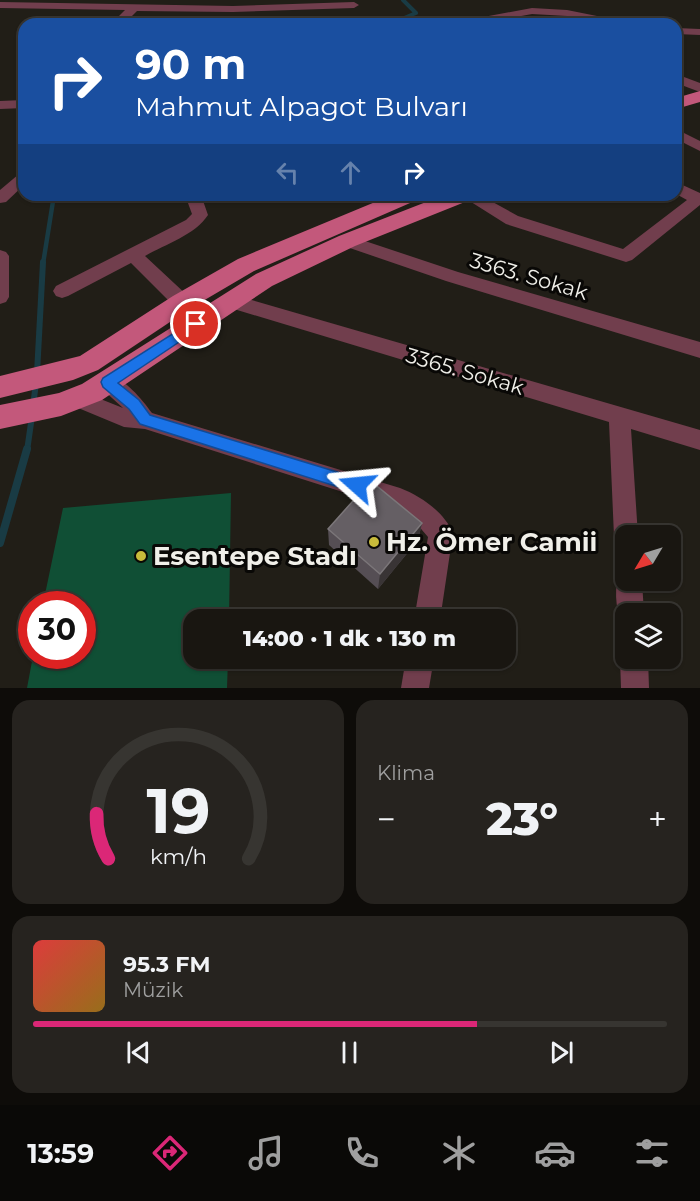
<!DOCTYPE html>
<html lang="tr">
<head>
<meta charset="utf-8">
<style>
	:root { --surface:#191611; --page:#26231f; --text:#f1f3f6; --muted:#9f9f9f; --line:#373531; --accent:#db2777 }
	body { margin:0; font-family:Montserrat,sans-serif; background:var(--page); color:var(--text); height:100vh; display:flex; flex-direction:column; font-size:22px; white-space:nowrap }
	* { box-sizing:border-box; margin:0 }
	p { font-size:20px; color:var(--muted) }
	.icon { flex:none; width:33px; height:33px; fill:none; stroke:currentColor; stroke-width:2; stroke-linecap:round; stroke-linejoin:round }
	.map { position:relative; height:688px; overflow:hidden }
	.details { display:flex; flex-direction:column; gap:12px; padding:12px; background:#0e0c09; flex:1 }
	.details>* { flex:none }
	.guide { position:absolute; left:18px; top:18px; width:664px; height:183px; border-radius:18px; box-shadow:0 2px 4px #0004,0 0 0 2px var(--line); background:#1a4fa0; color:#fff; overflow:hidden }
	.needle { width:39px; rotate:232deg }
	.fabs { position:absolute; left:615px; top:525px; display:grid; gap:12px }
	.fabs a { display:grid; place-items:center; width:66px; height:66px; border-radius:12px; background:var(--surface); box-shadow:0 2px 4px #0004,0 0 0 2px var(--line); font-size:30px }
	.speed { position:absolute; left:18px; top:591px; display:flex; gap:12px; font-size:30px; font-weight:700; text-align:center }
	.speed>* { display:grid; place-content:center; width:78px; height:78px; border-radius:50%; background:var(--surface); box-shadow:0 2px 4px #0004,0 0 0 2px var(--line); line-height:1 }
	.speed .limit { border:9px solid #d22; background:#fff; color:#111 }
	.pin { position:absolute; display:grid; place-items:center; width:51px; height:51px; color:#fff; margin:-26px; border:3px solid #fff; border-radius:50%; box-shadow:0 2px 6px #0007 }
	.me { position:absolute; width:66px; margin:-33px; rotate:288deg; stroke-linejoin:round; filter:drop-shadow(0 0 4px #0008) }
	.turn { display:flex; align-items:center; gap:21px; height:126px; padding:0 18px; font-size:27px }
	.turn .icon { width:78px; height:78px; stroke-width:2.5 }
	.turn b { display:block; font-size:42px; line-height:51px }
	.lanes { display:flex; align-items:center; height:57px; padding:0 18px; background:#0003; justify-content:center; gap:30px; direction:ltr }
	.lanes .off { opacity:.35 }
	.big { font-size:45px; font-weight:800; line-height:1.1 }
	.details .card { flex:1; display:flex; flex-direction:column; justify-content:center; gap:9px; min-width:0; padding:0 21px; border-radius:18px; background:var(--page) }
	.details .dial { align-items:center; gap:0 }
	.dial svg { height:156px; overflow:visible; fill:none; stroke:var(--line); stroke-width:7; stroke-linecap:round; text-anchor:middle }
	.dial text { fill:var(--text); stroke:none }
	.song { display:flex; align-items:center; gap:18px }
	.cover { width:72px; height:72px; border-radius:9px; background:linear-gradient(135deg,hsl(0 70% 55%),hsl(40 70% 35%)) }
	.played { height:6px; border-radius:3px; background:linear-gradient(90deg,var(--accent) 70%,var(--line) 70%) }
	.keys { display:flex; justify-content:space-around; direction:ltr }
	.heat { display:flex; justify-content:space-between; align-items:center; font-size:33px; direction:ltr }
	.details .tiles { flex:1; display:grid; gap:12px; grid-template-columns:1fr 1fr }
	.card:last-child { grid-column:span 2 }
	.trip { position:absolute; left:183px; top:609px; width:333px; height:60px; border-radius:18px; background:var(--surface); box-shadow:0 2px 4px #0004,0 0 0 2px var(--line); font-weight:800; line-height:60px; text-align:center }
	.menu { display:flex; height:96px; justify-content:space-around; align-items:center; background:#0a0907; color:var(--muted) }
	.menu .icon { width:42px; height:42px }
	.menu .on { color:var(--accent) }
	.menu b { font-size:27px; color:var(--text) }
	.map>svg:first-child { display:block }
	.green { fill:#104f35 }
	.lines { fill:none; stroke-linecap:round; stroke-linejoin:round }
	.stream-far3 { stroke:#193b44; stroke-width:4 }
	.stream-far2 { stroke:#193b44; stroke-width:4.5 }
	.stream-far1 { stroke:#193b44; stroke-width:6 }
	.stream { stroke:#193b44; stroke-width:8 }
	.minor { fill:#713e4d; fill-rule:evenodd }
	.major { fill:#c3587b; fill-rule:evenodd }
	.wall { fill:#554e54 }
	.shaded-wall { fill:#393435 }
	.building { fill:#655f64; stroke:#7b7679; stroke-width:1.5 }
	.route { fill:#1a73e8; stroke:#114b97; stroke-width:1.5 }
	.poi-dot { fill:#c8bb3b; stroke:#090806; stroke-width:2 }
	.labels { text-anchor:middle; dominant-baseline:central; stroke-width:6; stroke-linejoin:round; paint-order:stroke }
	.street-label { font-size:21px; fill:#f0efe9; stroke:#090806 }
	.near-poi-label { font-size:26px; font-weight:bold; fill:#f0efe9; stroke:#090806; text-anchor:start }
</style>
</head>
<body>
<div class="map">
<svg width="700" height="688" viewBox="0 0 700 688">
	<rect width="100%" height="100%" fill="#211e17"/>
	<polygon class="green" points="231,493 229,619 194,620 194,658 228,659 227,688 27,688 33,656 82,656 82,604 43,604 63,508"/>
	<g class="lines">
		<polyline class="stream-far3" points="369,24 397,21 416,13 403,0"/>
		<polyline class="stream-far2" points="43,264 54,195"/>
		<g class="stream-far1">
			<polyline points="37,373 43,262"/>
			<polyline points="33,406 36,383"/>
			<polyline points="27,451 32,416"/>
		</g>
		<polyline class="stream" points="0,543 27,449"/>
		<g class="minor">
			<polygon points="0,2 233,6 354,2 359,5 354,8 233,12 137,11 129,19 132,24 120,24 117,18 125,10 0,8"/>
			<polygon points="532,8 567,10 622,21 628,24 605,24 567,16 532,14 480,24 456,24 462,21"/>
			<polygon points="676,28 700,29 700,35 676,34"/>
			<polygon points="676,74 700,83 700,92 676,83"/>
			<polygon points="24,100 24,108 0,109 0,101"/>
			<polygon points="676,129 700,141 700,151 676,139"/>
			<polygon points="24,172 24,185 6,202 0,203 0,190 19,174"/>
			<polygon points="676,182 700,193 700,205 632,260 626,262 506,224 460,195 480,195 518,216 623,249 687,200 676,194"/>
			<path d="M185,195H201L208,215C195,235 166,244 145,256L189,297L191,302L189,307L182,309L175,307L131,263L68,296L62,298L56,296L53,291L56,286L186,220L192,214Z"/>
			<polygon points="347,235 458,272 700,342 700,358 446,281 341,245 339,241 341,237"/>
			<polygon points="0,250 6,252 9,256 9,297 6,302 0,304"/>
			<polygon points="231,294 700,430 700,450 631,429 638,536 626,536 626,548 617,544 614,536 609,422 224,306 222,301 224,296"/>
			<path d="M108,374C126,380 141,398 152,413L400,488C421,496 444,512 453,533L440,620H414L428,537L416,523L393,508L145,429L124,427L71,405L68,399L71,393L78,390L123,408L101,388L98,382L101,376Z"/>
			<path d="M626,569V580H642L644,614H626V625L622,623C615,608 614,586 620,571Z"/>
			<polygon points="624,648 626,658 648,658 649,688 621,688 620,658"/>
			<polygon points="406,658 434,658 429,688 401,688"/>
		</g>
		<g class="major">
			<polygon points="700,91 700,102 676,109 676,98"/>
			<polygon points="392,195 420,195 417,200 254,271 191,308 98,370 73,380 0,398 0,376 80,356 173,296 238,259"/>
			<polygon points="444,195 473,195 470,200 355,246 272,286 102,400 61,416 0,429 0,405 59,393 82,384 256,274 339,236"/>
		</g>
	</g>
	<polygon class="wall" points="422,523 418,540 378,589 329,545 328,529"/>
	<polygon class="shaded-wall" points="422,523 418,540 378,589 380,574"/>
	<polygon class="building" points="368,484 378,487 422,523 380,574 328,529"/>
	<polygon class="route" points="196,319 200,321 202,324 200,328 118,383 139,400 150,415 357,478 363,480 365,485 363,490 357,493 140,424 129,409 103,387 101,382 103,378"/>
	<g class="poi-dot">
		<circle cx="374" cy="542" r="6"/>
		<circle cx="141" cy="556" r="6"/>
	</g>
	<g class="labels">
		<g class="street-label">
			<text transform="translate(529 276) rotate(16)">3363. Sokak</text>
			<text transform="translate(465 371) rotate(16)">3365. Sokak</text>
		</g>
		<g class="near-poi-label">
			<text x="386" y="542">Hz. Ömer Camii</text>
			<text x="153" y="556">Esentepe Stadı</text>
		</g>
	</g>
</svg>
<div class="fabs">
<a><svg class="needle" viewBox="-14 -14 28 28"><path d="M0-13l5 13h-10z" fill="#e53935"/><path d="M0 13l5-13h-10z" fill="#9f9f9f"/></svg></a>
<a><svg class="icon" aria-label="layers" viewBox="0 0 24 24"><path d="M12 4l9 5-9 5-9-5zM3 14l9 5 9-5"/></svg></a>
</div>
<div class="speed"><div class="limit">30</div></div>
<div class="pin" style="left:196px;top:324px;background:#d93025"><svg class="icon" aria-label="arrive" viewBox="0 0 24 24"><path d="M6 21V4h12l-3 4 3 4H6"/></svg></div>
<svg class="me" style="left:357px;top:485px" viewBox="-20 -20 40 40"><path d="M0-17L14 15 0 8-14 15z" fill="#1a73e8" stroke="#fff" stroke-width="4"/></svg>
<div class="trip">14:00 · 1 dk · 130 m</div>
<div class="guide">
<div class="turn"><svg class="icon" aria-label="right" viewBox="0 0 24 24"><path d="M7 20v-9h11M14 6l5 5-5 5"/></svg><div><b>90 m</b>Mahmut Alpagot Bulvarı</div></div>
<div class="lanes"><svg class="icon off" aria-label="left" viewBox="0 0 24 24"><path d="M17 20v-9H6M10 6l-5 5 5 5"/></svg><svg class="icon off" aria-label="ahead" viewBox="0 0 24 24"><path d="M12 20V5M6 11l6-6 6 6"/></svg><svg class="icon" aria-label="right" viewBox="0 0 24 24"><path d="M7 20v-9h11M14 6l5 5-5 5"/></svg></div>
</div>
</div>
<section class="details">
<div class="tiles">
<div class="card dial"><svg viewBox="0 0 100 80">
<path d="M14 69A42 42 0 1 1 86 69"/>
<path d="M14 69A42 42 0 0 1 8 46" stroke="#db2777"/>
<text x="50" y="56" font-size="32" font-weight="700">19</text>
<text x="50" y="72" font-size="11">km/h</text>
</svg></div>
<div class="card"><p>Klima</p>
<div class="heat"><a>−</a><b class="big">23°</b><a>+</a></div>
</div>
<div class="card">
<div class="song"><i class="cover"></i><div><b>95.3 FM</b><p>Müzik</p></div></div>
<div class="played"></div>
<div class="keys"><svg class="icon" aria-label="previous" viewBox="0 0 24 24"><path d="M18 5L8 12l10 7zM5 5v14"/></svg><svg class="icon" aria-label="pause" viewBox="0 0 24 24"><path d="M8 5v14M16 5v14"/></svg><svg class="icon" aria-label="next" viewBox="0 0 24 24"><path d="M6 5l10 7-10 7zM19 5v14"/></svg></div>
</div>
</div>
</section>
<nav class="menu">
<b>13:59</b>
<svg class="icon on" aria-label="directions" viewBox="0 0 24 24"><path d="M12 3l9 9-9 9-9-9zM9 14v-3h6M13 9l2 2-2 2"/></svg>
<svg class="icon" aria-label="music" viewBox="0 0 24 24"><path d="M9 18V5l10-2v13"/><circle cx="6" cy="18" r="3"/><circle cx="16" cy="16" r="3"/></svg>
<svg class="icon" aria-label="phone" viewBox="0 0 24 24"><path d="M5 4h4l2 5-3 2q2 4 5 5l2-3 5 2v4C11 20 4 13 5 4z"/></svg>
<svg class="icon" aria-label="climate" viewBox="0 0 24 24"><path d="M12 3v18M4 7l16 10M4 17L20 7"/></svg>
<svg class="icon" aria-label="car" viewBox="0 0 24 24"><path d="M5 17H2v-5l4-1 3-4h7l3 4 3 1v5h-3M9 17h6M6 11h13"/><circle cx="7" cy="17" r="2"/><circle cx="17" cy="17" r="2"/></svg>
<svg class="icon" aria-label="filters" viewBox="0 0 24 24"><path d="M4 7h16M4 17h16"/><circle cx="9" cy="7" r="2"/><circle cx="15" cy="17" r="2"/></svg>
</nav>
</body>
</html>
